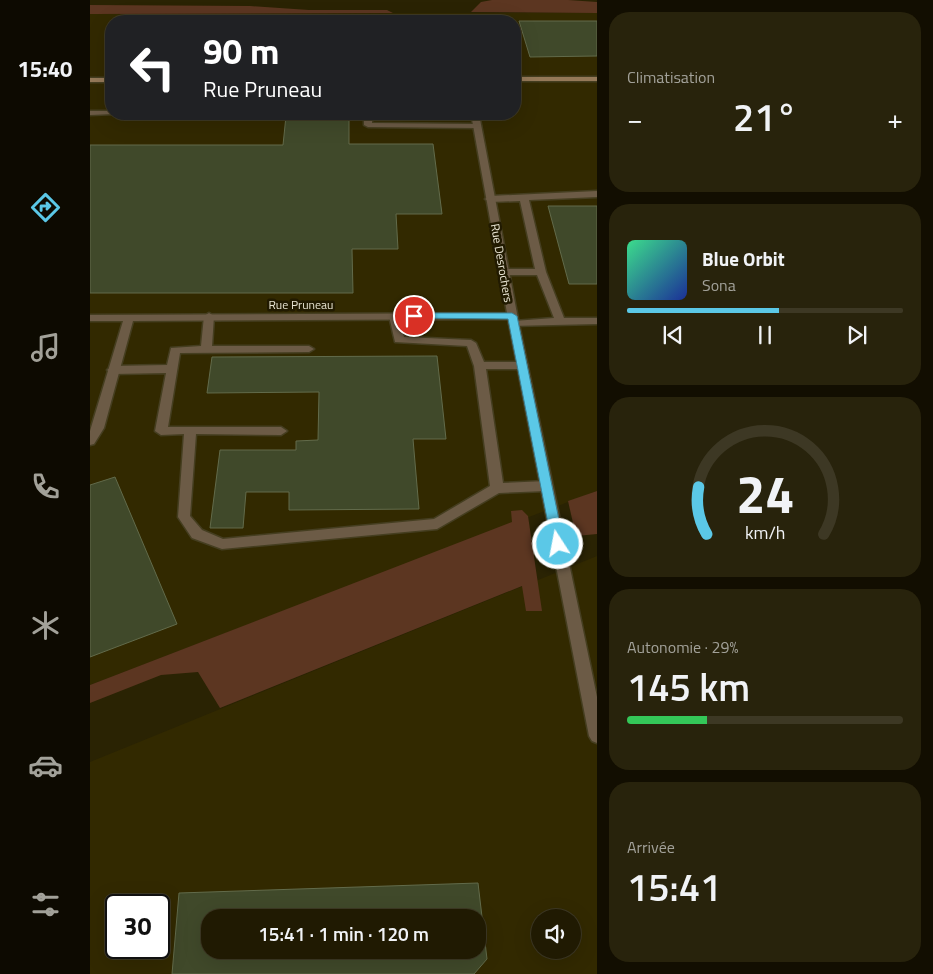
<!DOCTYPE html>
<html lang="fr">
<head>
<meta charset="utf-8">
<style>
	:root { --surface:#201a02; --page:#28230c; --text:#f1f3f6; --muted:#a2a199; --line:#3d3824; --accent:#5bc8e7 }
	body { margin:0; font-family:"Titillium Web",sans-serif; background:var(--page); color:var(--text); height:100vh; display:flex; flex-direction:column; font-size:19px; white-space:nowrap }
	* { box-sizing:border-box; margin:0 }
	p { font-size:16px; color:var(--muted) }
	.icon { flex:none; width:28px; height:28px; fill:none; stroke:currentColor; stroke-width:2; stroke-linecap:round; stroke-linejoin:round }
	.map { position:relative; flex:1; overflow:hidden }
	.sheet { display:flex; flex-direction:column; gap:12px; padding:12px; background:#120e01; width:336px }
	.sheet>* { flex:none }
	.banner { position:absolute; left:15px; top:15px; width:416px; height:105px; border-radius:20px; box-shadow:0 5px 20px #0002,0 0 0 1px var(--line); background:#202124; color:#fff; overflow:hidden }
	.buttons { position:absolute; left:441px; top:909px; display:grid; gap:10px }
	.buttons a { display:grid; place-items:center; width:50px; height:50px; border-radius:50%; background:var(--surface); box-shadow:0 5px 20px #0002,0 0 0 1px var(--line); font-size:25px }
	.speed { position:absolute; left:15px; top:894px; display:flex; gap:10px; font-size:25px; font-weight:700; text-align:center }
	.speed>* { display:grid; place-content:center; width:65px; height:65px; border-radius:50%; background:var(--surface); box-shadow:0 5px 20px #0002,0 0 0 1px var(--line); line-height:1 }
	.speed .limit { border:2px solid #111; border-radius:8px; background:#fff; color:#111 }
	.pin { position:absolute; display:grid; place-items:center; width:42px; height:42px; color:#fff; margin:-21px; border:2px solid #fff; border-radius:50%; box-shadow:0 1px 5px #0007 }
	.me { position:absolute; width:55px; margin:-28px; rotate:349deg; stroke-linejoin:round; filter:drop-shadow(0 0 4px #0008) }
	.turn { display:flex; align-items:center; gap:18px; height:105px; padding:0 15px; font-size:22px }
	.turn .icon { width:65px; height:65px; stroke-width:2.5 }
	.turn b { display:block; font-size:35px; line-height:42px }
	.big { font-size:38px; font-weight:600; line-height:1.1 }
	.sheet .widget { flex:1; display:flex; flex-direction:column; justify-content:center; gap:8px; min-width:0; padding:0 18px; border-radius:20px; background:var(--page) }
	.sheet .dial { align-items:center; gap:0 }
	.dial svg { height:130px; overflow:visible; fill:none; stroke:var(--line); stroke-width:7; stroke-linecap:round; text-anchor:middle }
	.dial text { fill:var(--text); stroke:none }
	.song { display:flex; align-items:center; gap:15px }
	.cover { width:60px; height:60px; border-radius:8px; background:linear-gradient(135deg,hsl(150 70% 55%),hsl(230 70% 35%)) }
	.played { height:5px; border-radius:2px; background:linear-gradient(90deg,var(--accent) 55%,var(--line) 55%) }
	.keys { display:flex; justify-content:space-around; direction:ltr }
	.heat { display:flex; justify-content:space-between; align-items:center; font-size:28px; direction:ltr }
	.charge { height:8px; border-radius:4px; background:linear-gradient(90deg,#34c759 29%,var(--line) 0) }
	.trip { position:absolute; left:111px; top:909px; width:285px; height:50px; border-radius:20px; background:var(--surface); box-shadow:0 5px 20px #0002,0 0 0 1px var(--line); font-weight:600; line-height:50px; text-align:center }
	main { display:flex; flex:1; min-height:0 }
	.dock { display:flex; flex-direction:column; width:90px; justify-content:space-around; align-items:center; background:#0d0a01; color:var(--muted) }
	.dock .icon { width:35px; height:35px }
	.dock .current { color:var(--accent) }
	.dock b { font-size:22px; color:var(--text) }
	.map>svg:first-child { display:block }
	.built { fill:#322900; fill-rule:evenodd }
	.green { fill:#5c3621 }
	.building { fill:#40492a; stroke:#626b4b; fill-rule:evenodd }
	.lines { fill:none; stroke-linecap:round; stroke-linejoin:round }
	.lane-casing { stroke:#453e20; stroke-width:3 }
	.street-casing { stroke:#453e20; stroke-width:3 }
	.secondary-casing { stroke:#453e20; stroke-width:3 }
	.lane { fill:#6c5b46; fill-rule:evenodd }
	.street { fill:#6c5b46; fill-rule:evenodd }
	.secondary { fill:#957958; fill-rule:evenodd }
	.route { fill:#5bc8e7; stroke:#3b8296 }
	.labels { text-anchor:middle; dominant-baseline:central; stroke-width:5; stroke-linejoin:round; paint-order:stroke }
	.street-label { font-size:12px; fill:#e8e4d2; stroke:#211a00 }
</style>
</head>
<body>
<main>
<nav class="dock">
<b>15:40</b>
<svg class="icon current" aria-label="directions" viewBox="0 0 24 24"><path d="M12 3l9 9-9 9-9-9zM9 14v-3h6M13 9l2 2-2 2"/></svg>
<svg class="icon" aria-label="music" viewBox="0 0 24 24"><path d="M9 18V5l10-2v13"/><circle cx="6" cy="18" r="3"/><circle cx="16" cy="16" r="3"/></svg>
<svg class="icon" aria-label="phone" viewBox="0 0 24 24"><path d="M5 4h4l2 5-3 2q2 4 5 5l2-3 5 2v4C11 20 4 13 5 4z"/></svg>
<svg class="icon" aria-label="climate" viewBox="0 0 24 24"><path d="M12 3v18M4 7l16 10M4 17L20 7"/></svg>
<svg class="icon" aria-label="car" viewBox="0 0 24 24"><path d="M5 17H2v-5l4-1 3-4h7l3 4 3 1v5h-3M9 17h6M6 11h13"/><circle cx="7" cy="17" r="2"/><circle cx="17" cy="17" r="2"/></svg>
<svg class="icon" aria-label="filters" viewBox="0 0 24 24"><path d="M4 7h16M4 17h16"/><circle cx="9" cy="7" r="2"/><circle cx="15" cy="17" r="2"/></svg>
</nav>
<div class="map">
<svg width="507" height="974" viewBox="0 0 507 974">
	<rect width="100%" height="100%" fill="#2a2303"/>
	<g class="built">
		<path d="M303,13H507V491L0,685V14ZM21,21H425V114H21Z"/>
		<path d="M507,556V974H0V762ZM26,905H69V948H26ZM120,918H388V950H120ZM450,918H482V950H450Z"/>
	</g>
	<g class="green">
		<polygon points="402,0 478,0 507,2 507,13 381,12 391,2"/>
		<polygon points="0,5 160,6 219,10 297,10 303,13 0,14"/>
		<polygon points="507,491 507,534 486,536 478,501"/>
		<polygon points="432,510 438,516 452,611 436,611 432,586 130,708 108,672 71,675 0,703 0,685 422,522 421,511"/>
	</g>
	<g class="building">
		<polygon points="429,21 507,21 507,56 440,57"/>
		<polygon points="203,114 259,115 259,144 343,144 352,214 306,214 308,249 262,249 263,293 0,293 0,145 193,145 196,116 203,116"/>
		<polygon points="458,206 507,206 507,284 479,284"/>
		<polygon points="347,356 356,439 323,439 329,509 199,510 199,492 156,492 153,528 120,528 130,450 206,450 206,441 228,440 229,392 117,393 122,357"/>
		<polygon points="25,477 87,624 0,657 0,485"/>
		<path d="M388,883L397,959L384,974H82L89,893ZM120,918H388V950H120Z"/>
	</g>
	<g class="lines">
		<defs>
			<g id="lane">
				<polygon points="0,111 21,111 21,114 24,114 0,115"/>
				<polygon points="94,114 155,114 151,116 98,116"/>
				<polygon points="274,114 282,114 282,123 387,124 391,126 387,128 278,127 274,125"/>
				<polygon points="507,191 507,197 439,200 456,272 474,318 507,318 507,324 420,326 419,324 424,321 464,318 447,275 414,275 409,272 414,269 445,269 430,201 400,202 395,199 400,196"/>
				<polygon points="119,313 124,316 122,346 219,346 224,349 219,352 90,353 78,427 191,427 197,431 191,435 106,434 100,516 112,530 133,539 344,519 400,486 384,366 377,346 305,342 299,316 304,313 309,316 314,337 381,340 386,343 394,362 436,362 438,365 436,368 432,369 396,369 413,483 456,481 460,483 462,486 460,489 456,491 409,493 347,529 132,549 102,538 88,517 94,434 71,435 65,431 76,373 23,374 17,370 23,366 77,365 81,348 111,346 114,316"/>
			</g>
			<polygon id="street" points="381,114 389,114 429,324 507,697 507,743 502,741 499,736 418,319 43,321 14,428 4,444 0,445 0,431 33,321 0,321 0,315 417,313"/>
			<g id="secondary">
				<rect x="425" y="77" width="82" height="4"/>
				<rect x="0" y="78" width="21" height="4"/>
			</g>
		</defs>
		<use href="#lane" class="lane-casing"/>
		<use href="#street" class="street-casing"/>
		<use href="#secondary" class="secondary-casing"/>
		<use href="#lane" class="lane"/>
		<use href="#street" class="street"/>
		<use href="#secondary" class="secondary"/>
	</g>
	<polygon class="route" points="324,313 422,313 427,316 474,544 472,547 464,547 462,544 418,319 320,318 320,314"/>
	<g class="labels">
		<g class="street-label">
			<text transform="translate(412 263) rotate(80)">Rue Desrochers</text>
			<text x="211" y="304">Rue Pruneau</text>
		</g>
	</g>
</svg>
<div class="buttons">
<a><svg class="icon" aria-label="sound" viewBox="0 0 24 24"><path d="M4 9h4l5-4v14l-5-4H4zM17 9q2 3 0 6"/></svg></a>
</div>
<div class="speed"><div class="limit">30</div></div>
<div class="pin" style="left:324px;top:316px;background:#d93025"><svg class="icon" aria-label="arrive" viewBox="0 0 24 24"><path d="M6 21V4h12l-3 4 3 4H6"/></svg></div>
<svg class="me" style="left:468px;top:544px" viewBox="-20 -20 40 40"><circle r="17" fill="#5bc8e7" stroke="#fff" stroke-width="3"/><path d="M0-11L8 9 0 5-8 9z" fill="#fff"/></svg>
<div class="trip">15:41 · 1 min · 120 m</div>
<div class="banner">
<div class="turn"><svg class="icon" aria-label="left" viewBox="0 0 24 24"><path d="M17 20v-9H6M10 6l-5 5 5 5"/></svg><div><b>90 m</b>Rue Pruneau</div></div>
</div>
</div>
<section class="sheet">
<div class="widget"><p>Climatisation</p>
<div class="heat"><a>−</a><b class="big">21°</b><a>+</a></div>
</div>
<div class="widget">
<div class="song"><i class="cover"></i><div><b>Blue Orbit</b><p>Sona</p></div></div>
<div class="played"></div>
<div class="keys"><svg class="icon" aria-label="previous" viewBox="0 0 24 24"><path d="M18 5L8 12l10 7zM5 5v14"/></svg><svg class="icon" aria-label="pause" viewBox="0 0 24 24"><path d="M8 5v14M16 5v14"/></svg><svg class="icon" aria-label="next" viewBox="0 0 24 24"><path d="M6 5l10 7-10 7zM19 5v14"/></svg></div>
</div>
<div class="widget dial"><svg viewBox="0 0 100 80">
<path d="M14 69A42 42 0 1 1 86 69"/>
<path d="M14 69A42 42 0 0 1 9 40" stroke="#5bc8e7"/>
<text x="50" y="56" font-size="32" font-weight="700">24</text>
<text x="50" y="72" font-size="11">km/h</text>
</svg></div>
<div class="widget"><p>Autonomie · 29%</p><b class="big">145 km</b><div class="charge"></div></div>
<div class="widget"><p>Arrivée</p><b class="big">15:41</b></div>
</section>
</main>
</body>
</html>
